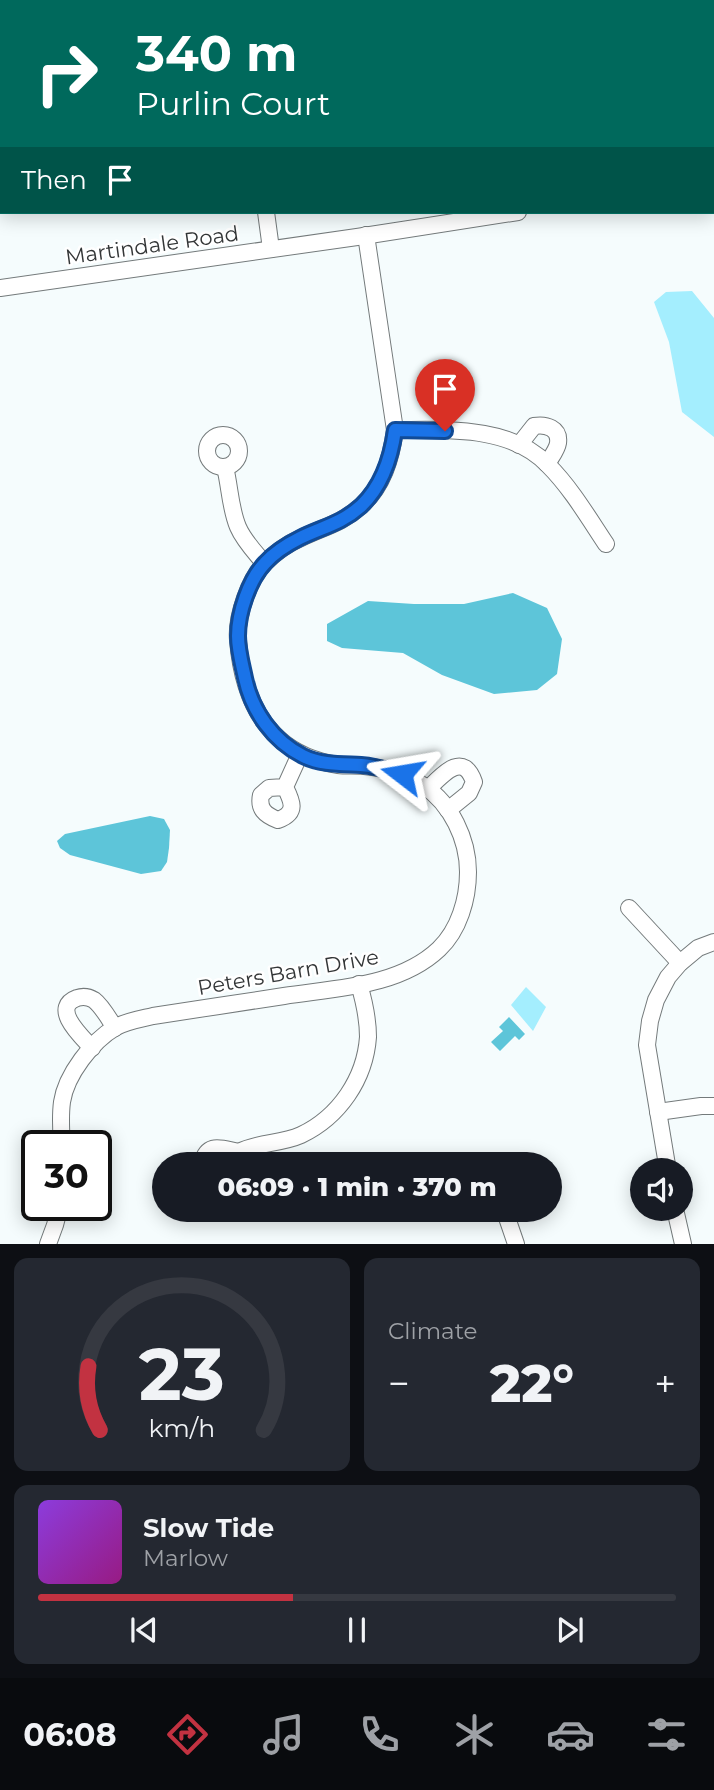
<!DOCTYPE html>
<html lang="en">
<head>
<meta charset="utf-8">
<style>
	:root { --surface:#171b24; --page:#242831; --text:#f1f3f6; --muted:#9ea1a6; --line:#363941; --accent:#c23241 }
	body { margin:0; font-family:Montserrat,sans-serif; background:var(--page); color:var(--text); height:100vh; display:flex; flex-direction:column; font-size:26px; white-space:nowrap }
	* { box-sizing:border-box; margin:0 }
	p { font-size:23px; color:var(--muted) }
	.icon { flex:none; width:38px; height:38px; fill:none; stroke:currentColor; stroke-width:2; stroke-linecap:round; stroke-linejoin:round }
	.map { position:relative; height:1244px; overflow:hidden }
	.drawer { display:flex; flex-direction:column; gap:14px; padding:14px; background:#0d0f14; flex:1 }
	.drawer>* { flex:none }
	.hud { position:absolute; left:0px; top:0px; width:714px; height:214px; box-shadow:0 4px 18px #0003; background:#00695c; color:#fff; overflow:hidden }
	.buttons { position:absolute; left:630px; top:1158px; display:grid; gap:14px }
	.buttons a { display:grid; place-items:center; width:63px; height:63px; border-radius:50%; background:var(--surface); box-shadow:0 4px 18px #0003; font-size:35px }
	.speed { position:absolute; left:21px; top:1130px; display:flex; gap:14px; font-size:35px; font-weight:700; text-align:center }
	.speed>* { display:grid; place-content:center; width:91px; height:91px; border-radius:50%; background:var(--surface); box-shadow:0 4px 18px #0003; line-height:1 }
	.speed .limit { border:4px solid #111; border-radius:10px; background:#fff; color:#111 }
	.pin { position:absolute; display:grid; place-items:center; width:60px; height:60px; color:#fff; margin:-72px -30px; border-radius:50% 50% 50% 0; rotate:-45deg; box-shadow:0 0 7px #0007 }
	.pin .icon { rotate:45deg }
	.me { position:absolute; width:77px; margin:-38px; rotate:284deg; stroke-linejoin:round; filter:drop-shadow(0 0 5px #0008) }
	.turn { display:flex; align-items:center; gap:24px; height:147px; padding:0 21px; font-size:32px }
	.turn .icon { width:91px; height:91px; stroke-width:2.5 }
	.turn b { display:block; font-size:49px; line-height:60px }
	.then { display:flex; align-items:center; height:66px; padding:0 21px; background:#0003; gap:14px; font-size:26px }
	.big { font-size:52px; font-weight:800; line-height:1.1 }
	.drawer .card { flex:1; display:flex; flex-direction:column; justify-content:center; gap:10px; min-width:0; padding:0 24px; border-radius:14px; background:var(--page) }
	.drawer .dial { align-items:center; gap:0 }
	.dial svg { height:182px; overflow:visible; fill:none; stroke:var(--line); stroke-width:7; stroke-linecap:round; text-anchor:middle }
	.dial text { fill:var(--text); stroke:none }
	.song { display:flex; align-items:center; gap:21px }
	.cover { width:84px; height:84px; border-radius:10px; background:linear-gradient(135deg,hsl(270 70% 55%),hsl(310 70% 35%)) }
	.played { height:7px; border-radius:4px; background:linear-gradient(90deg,var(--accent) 40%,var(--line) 40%) }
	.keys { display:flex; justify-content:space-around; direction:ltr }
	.heat { display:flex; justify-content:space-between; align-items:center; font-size:38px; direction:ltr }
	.drawer .tiles { flex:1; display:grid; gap:14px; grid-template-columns:1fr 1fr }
	.card:last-child { grid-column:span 2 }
	.trip { position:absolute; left:152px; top:1152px; width:410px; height:70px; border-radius:35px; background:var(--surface); box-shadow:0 4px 18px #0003; font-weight:800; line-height:70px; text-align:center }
	.tab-bar { display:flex; height:112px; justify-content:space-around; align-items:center; background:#090b0e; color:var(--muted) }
	.tab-bar .icon { width:49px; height:49px }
	.tab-bar .on { color:var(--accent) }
	.tab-bar b { font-size:32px; color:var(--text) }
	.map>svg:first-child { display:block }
	.green { fill:#a4eefe }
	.water { fill:#5dc5d9 }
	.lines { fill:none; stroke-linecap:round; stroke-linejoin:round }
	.minor-casing { stroke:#747a7b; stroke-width:18 }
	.minor { stroke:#fff; stroke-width:16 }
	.route-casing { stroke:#114b97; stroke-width:18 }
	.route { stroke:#1a73e8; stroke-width:12 }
	.labels { text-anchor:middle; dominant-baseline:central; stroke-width:5; stroke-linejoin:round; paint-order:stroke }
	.street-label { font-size:21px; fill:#333637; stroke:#fff }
</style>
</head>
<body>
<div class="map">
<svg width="714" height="1244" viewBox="0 0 714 1244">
	<rect width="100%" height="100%" fill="#f5fcfd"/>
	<g class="green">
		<polygon points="692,291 714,318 714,437 682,412 669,342 654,302 666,292"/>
		<polygon points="526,987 546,1007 533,1031 511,1005"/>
	</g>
	<g class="water">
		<polygon points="513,593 547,608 562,639 557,674 537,690 494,694 442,675 403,653 342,648 327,641 327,624 368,601 414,604 464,604"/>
		<polygon points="150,816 164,819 170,830 169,848 167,862 161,871 141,874 70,855 60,848 57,841 65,834"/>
		<polygon points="509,1017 525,1034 519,1040 515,1036 500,1051 491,1042 503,1031 499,1027"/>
	</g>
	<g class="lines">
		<defs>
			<g id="minor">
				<polyline points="233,0 234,2"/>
				<polyline points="385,0 386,2"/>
				<polyline points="636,0 636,2"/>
				<polyline points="135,2 148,0"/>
				<polyline points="712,17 714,17"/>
				<polyline points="0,20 2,20"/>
				<polyline points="712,182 714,181"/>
				<polyline points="266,212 271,249"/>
				<polyline points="0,288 357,237 518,212"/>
				<path d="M395,430C445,430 510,425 548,465C571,488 588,517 606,544"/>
				<circle cx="223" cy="451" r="16"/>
				<path d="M519,445L534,426C546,424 560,428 558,443C557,450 551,457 547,464"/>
				<path d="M225,467C230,487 230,508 238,527C244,541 255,552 264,563"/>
				<path d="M285,787L269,788L261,795C258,809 265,815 278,820C298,813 292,801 285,787L300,754"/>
				<path d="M428,789C442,775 463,750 474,782L469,793L448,810"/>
				<polyline points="629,908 680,963"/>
				<path d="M92,1048C82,1037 50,1008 77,998C83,996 89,997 94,1000C102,1006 109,1019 115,1028"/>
				<polyline points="658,1112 701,1106 714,1106"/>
				<path d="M62,1146C61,1131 60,1117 62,1102C66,1075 92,1041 116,1027C127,1021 140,1019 153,1016C197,1009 240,1003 284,996C335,988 399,987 439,949C459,930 468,899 468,872C468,839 451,804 424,786C407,774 384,768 364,766C355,765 346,766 338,765C270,755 243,703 238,640C236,617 249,578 266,562C275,553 289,543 301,538C323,527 341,524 361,506C383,486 391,459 395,430L366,235"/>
				<path d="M239,1152C258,1142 281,1144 301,1135C339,1117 365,1079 368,1037C368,1019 364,1001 359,984"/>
				<path d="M202,1164C207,1141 222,1149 239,1152L234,1164"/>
				<polyline points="668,1171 647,1045 650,1021 656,1000 668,977 680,963 698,948 714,942"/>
				<polyline points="504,1209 516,1244"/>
				<polyline points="675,1209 683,1244"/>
				<polyline points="48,1244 55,1225 60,1206"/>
			</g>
		</defs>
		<use href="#minor" class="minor-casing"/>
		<use href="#minor" class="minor"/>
	</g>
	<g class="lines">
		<defs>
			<path id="route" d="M402,774C388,770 375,766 361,765C341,764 321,765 303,756C273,741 252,711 245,678C242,664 238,650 238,636C238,613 249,580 265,563C274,553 288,544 300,538C322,527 341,524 361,506C382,486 391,459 395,430L445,431"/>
		</defs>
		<use href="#route" class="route-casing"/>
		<use href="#route" class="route"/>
	</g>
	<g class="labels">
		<g class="street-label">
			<text transform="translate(152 245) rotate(-8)">Martindale Road</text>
			<text transform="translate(288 972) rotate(-10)">Peters Barn Drive</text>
		</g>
	</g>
</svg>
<div class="buttons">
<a><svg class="icon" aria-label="sound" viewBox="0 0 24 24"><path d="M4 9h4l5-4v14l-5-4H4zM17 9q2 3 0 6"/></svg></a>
</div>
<div class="speed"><div class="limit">30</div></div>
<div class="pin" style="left:445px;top:431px;background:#d93025"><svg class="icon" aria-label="arrive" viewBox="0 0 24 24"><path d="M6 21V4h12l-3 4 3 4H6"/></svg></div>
<svg class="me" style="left:402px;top:774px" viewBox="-20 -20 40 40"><path d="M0-17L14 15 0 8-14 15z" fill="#1a73e8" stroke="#fff" stroke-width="4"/></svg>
<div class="trip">06:09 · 1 min · 370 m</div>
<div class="hud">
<div class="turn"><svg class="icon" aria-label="right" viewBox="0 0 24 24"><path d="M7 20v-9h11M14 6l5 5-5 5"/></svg><div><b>340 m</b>Purlin Court</div></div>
<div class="then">Then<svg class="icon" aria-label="arrive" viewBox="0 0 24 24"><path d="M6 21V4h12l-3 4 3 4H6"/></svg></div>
</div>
</div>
<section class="drawer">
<div class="tiles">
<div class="card dial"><svg viewBox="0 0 100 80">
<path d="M14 69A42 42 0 1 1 86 69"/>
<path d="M14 69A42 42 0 0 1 9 41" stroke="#c23241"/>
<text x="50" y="56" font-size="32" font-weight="700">23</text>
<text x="50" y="72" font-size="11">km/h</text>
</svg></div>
<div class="card"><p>Climate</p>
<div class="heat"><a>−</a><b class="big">22°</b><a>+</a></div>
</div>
<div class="card">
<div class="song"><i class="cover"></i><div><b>Slow Tide</b><p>Marlow</p></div></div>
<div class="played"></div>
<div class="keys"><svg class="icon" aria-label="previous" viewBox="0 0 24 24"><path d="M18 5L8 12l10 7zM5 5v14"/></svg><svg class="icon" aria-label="pause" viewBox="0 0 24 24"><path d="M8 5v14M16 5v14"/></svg><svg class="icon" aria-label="next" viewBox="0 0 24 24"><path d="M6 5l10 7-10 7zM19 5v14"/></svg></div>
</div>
</div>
</section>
<nav class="tab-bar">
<b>06:08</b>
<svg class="icon on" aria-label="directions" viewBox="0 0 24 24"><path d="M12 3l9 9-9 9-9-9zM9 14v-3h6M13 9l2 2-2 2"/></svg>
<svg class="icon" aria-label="music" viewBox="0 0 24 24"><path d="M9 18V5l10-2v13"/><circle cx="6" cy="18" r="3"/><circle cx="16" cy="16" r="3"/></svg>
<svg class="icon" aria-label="phone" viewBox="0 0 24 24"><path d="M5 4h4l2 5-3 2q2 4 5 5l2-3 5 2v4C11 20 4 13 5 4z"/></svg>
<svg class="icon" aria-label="climate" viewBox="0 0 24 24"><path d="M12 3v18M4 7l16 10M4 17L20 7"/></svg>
<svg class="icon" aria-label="car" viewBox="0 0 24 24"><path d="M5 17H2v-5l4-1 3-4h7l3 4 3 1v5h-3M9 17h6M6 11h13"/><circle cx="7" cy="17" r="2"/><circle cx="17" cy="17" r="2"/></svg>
<svg class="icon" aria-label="filters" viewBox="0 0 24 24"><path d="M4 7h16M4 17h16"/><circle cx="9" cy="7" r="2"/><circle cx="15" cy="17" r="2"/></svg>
</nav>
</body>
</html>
